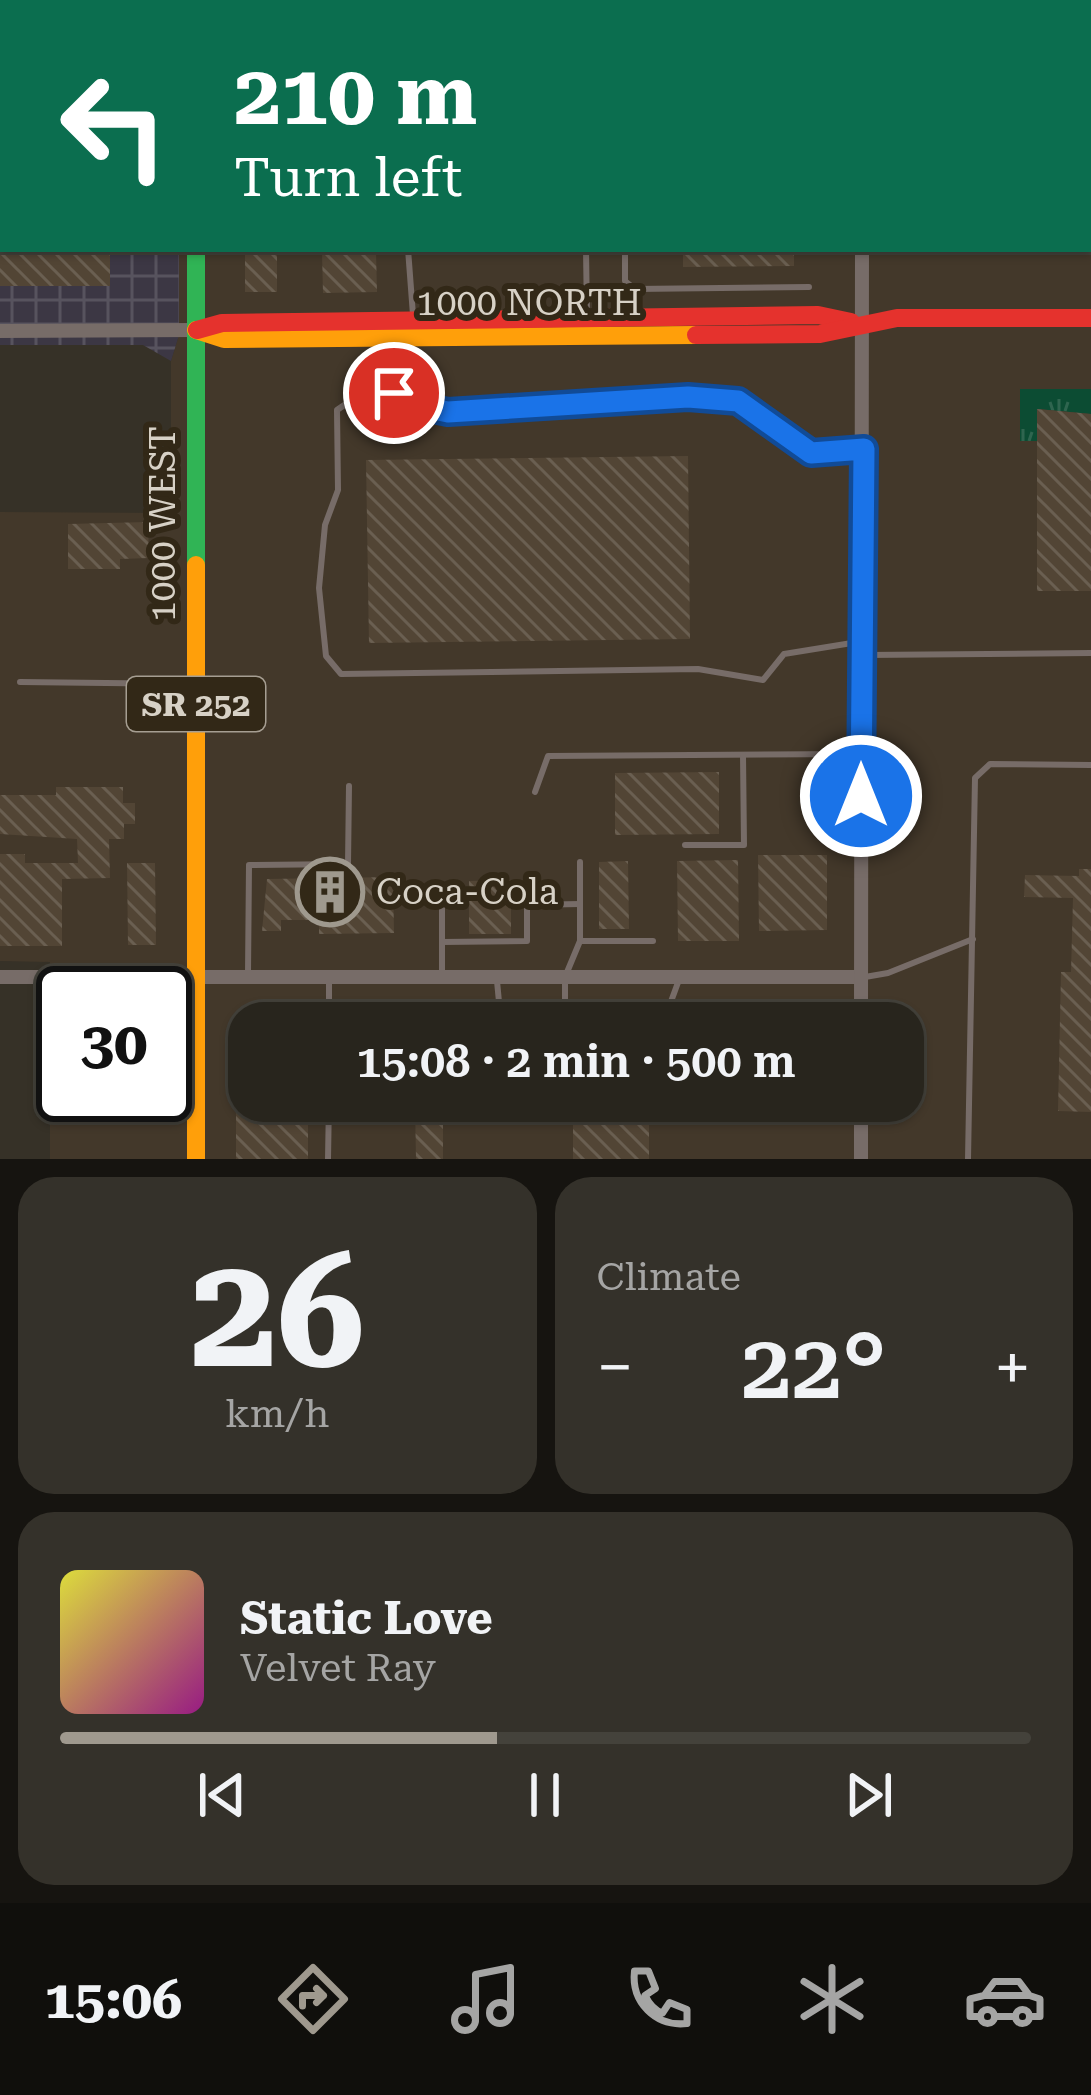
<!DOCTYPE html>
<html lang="en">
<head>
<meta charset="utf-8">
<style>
	:root { --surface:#28251d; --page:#34312a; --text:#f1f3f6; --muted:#a5a5a4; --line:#44423b; --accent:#9f998e }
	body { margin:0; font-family:"Roboto Serif",serif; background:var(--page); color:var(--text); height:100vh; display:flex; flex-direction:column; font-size:45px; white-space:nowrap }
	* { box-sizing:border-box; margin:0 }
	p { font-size:39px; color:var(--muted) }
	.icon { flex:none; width:66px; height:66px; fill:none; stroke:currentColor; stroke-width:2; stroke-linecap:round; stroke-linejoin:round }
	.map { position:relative; height:1159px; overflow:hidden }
	.side { display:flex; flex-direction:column; gap:18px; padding:18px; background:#161410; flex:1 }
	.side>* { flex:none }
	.banner { position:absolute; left:0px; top:0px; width:1092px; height:252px; box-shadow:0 3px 9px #0004,0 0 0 3px var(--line); background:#0b6e4f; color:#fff; overflow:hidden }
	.speed { position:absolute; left:36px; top:966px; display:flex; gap:24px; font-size:60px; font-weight:700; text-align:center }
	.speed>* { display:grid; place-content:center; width:156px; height:156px; border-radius:50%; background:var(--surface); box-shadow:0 3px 9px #0004,0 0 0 3px var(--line); line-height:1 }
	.speed .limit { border:6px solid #111; border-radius:18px; background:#fff; color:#111 }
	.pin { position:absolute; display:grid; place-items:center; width:102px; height:102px; color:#fff; margin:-51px; border:6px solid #fff; border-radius:50%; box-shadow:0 3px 12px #0007 }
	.me { position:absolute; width:132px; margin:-66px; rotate:0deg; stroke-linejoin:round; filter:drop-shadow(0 0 9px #0008) }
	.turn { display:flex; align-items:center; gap:42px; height:252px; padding:0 36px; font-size:54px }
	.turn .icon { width:156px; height:156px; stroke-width:2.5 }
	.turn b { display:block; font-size:84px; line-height:102px }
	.big { font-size:90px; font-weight:600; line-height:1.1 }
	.side .widget { flex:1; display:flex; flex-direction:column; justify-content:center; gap:18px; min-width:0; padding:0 42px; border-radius:36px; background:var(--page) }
	.side .dial { align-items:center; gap:0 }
	.dial b { font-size:156px; line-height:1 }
	.song { display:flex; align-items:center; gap:36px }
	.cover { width:144px; height:144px; border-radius:18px; background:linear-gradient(135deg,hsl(60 70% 55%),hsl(310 70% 35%)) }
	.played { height:12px; border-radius:6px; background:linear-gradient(90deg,var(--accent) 45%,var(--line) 45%) }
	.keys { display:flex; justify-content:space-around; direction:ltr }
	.heat { display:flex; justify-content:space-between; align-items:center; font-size:66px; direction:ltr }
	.side .tiles { flex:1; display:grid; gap:18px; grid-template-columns:1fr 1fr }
	.widget:last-child { grid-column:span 2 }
	.trip { position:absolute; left:228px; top:1002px; width:696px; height:120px; border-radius:36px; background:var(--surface); box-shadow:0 3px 9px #0004,0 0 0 3px var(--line); font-weight:600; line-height:120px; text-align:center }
	.dock { display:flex; height:192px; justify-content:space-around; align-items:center; background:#100f0c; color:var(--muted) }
	.dock .icon { width:84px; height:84px }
	.dock .selected { color:var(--accent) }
	.dock b { font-size:54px; color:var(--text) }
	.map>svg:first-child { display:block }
	.commercial { fill:#43382a; fill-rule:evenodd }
	.industrial { fill:url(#industrial-grid) }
	.grass { fill:url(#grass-tufts) }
	.building { fill:url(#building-back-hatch) }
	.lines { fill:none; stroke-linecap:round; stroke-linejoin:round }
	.lane { stroke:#776c68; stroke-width:6 }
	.street { stroke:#776c68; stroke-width:14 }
	.fast { stroke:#30b455; stroke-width:18 }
	.slow { stroke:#ff9f0a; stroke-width:18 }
	.jam { stroke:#e5322d; stroke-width:18 }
	.route-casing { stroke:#114b97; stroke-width:30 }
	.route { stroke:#1a73e8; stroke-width:21 }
	.labels { text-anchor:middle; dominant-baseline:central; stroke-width:12; stroke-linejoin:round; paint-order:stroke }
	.shield { fill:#322817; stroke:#a69e92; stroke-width:3 }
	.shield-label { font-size:33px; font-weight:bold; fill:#d7d1c6 }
	.street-label { font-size:36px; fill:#d7d1c6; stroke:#322817 }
	.poi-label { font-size:36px; fill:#d7d1c6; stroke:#322817; text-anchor:start }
</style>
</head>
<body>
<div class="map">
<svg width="1091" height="1159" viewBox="0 0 1091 1159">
	<defs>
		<pattern id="industrial-grid" width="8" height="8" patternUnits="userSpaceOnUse" patternTransform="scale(3)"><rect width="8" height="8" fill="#3c3744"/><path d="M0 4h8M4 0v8" fill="none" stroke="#57535e"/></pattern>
		<pattern id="grass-tufts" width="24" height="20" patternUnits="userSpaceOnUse" patternTransform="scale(3)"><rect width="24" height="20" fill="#0c4c33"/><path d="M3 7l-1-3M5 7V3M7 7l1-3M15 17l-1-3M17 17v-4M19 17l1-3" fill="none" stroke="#2f654f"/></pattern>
		<pattern id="building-back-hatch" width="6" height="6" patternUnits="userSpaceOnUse" patternTransform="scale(3)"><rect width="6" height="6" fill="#524535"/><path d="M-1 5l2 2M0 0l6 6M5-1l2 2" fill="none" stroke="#6a5f51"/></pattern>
	</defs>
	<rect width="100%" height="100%" fill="#363127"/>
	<path class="commercial" d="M179,0H1091V1159H50V962L0,961V512L171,513V361L179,335V249H1089V3ZM63,993H165V1095H63ZM249,1023H903V1101H249Z"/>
	<polygon class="industrial" points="0,0 179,0 3,3 3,249 179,249 179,335 171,361 143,345 0,345"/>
	<polygon class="grass" points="1020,389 1091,389 1091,414 1038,409 1037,441 1020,441"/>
	<g class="building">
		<rect x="0" y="249" width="110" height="37"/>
		<polygon points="252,249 277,249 277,292 245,292 245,255 252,255"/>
		<polygon points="683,249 794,249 794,266 683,267"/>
		<polygon points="322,252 376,252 377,292 323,293"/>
		<polygon points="1037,409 1091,414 1091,591 1037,591"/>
		<polygon points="688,456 690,639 369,643 366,460"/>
		<polygon points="148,522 149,558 120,559 120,569 68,569 68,524"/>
		<polygon points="719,772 719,834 615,835 615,773"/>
		<polygon points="56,787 123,787 123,803 135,803 135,824 124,824 124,839 109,839 110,878 62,879 62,946 0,946 0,854 25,854 25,863 78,863 77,839 0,834 0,795 56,795"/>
		<polygon points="758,855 827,855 827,930 759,931"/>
		<polygon points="738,860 739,941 678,941 677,861"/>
		<polygon points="628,861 629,929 599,929 599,862"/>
		<polygon points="127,863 155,863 156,945 128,945"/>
		<polygon points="1079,869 1091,869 1091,1112 1058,1111 1061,972 1071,972 1073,898 1024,897 1025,875 1079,876"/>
		<polygon points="393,877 394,933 319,934 319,920 281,920 281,931 262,931 267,879"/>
		<polygon points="511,880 511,934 469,934 469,881"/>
		<polygon points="236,1100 308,1101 308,1159 236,1159"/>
		<rect x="573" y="1101" width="76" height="58"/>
		<polygon points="415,1103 443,1103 443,1159 416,1159"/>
	</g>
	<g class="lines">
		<g class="lane">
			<polyline points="380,0 380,3"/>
			<polyline points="582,0 582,3"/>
			<polyline points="624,0 624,3"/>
			<polyline points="0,6 3,6"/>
			<polyline points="1089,168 1091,168"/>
			<polyline points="408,249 413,315"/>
			<polyline points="586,249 587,317"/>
			<polyline points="625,249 625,281 635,289 809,287"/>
			<path d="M858,642L784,654L763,680L698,669L341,674L326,656L319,588L325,525L338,490L337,410C377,380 406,404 448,412L688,397L738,401L811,453L861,449"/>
			<polyline points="865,655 1091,653"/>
			<polyline points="20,682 192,684"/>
			<polyline points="535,792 548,756 858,754"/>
			<polyline points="685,845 744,845 743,755"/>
			<polyline points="580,941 653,941"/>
			<polyline points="442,942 527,941 527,905 580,904"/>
			<polyline points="248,973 249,865 348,864 349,786"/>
			<polyline points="442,973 442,886"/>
			<polyline points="865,977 888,973 973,939"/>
			<polyline points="497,981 499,1002 508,1009 669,1007 680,977"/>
			<polyline points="565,1008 565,977 580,941 580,862"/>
			<polyline points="329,1023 329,981"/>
			<polyline points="328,1159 329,1101"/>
			<polyline points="968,1159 975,778 990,764 1091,765"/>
		</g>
		<g class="street">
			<polyline points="862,3 862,0"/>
			<polyline points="0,331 196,330"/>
			<polyline points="0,977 861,977"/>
			<polyline points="861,1023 862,249"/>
			<polyline points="861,1159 861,1101"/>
		</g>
		<polyline class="fast" points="196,249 196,565"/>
		<g class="slow">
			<polyline points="197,0 197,3"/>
			<polyline points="196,330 224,339 696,335"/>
			<polyline points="196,565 196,1159"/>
		</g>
		<g class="jam">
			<polyline points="214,0 214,3"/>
			<polyline points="197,330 222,323 818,315 851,322"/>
			<polyline points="696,335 820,334 897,318 1091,318"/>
		</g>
	</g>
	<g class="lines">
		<defs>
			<polyline id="route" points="394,393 418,406 448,412 688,397 738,401 811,453 864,449 861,796"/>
		</defs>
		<use href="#route" class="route-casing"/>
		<use href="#route" class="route"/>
	</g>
	<defs>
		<symbol id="building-ring" viewBox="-11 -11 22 22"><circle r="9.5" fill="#322817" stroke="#9f998e" stroke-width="1.5"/><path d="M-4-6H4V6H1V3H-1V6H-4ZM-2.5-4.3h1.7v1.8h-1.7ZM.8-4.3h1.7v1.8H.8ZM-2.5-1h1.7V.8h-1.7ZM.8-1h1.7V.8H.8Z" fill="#9f998e"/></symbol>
	</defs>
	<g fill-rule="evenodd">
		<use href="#building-ring" x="292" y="854" width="76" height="76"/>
	</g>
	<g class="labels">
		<rect class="shield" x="127" y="677" width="138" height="54" rx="9"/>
		<g class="shield-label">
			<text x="196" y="704">SR 252</text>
		</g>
		<g class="street-label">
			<text x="529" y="303">1000 NORTH</text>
			<text transform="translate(163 524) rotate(-90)">1000 WEST</text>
		</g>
		<g class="poi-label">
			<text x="376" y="892">Coca-Cola</text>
		</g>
	</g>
</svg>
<div class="speed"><div class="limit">30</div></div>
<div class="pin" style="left:394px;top:393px;background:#d93025"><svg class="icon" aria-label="arrive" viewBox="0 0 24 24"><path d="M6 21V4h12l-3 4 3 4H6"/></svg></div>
<svg class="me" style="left:861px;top:796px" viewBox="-20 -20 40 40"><circle r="17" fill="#1a73e8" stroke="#fff" stroke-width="3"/><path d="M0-11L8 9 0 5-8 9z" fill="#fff"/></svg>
<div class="trip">15:08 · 2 min · 500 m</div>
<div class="banner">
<div class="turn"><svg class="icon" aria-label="left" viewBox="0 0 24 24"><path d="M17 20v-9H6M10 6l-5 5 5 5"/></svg><div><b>210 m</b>Turn left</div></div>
</div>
</div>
<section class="side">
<div class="tiles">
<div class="widget dial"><b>26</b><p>km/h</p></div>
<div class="widget"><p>Climate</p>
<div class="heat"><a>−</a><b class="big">22°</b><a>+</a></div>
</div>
<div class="widget">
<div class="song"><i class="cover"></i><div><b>Static Love</b><p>Velvet Ray</p></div></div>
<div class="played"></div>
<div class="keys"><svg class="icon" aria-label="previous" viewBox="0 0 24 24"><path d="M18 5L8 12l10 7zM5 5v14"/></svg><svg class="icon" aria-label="pause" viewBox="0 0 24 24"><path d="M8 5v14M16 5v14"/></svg><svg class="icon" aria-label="next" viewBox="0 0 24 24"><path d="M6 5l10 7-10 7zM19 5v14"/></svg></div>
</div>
</div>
</section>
<nav class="dock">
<b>15:06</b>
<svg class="icon selected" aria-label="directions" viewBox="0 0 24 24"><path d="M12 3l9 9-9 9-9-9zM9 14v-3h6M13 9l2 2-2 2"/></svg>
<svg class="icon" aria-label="music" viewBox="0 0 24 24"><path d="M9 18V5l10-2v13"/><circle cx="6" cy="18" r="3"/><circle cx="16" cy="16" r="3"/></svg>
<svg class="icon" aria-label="phone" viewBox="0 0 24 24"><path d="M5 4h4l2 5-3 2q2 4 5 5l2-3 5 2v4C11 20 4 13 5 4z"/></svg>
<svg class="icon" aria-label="climate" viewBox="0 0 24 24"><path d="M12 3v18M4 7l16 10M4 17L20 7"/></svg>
<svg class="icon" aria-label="car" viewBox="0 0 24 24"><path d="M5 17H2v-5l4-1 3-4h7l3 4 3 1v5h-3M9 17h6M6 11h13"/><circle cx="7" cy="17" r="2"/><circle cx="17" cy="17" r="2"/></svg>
</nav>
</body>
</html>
